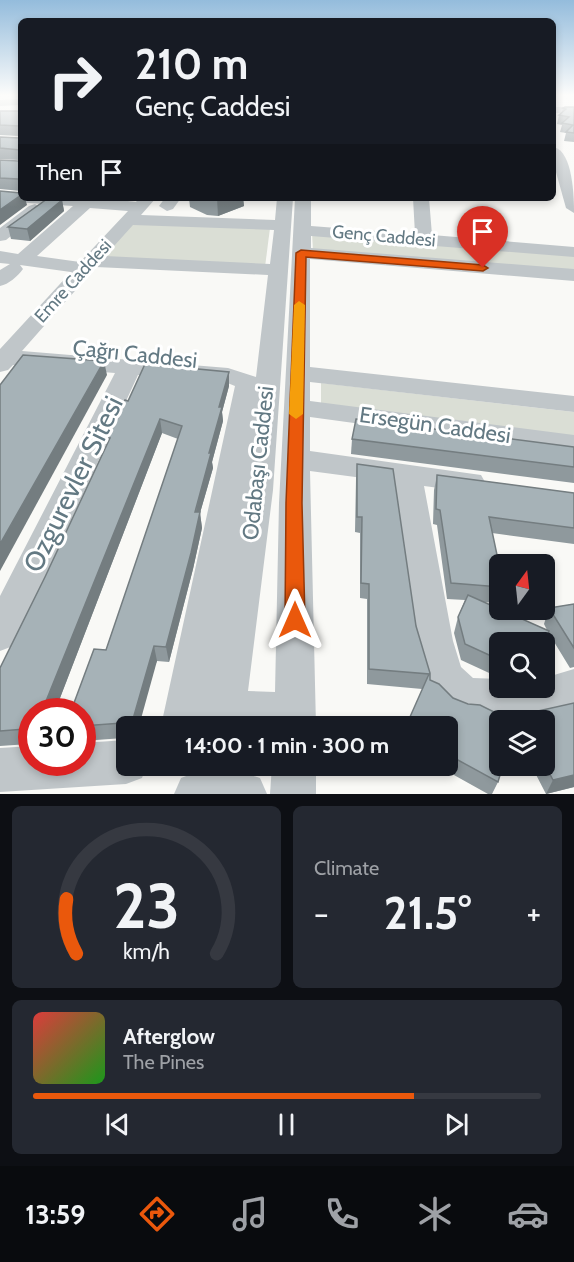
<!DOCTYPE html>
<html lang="en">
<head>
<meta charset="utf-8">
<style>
	:root { --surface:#171b24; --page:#242831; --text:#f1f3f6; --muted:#9ea1a6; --line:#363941; --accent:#ea580c }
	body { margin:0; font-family:Cabin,sans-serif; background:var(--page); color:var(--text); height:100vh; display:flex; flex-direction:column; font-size:22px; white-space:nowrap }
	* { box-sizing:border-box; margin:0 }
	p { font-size:20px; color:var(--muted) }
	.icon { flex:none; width:33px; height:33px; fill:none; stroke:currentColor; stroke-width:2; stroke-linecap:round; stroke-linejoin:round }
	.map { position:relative; height:794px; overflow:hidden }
	.sheet { display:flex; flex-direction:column; gap:12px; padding:12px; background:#0d0f14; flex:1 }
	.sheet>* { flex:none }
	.hud { position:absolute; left:18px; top:18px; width:538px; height:183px; border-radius:9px; box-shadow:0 3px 9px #0003; background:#171b24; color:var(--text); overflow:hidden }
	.needle { width:39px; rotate:15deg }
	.buttons { position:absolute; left:489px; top:554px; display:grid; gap:12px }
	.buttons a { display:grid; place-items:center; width:66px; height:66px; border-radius:9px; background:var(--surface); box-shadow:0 3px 9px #0003; font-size:30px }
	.speed { position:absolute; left:18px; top:698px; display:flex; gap:12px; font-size:30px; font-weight:700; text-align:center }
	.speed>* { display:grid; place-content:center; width:78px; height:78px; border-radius:50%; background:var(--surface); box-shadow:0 3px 9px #0003; line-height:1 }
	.speed .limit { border:9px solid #d22; background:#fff; color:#111 }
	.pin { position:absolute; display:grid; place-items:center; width:51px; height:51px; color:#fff; margin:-62px -26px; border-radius:50% 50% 50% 0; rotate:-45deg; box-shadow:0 0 6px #0007 }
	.pin .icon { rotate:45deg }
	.me { position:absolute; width:66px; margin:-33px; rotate:0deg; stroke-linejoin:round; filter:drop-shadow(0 0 4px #0008) }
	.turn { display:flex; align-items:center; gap:21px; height:126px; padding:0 18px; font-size:27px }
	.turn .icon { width:78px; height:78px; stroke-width:2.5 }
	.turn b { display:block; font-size:42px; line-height:51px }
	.then { display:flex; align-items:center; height:57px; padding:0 18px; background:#0003; gap:12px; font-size:22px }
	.big { font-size:45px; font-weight:700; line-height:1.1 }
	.sheet .card { flex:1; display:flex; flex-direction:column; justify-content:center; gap:9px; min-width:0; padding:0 21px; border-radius:9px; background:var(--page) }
	.sheet .dial { align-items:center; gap:0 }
	.dial svg { height:156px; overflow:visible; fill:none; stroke:var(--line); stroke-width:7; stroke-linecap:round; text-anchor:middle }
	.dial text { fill:var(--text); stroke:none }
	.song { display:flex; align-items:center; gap:18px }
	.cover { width:72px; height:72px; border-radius:9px; background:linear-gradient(135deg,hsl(0 70% 55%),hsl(120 70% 35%)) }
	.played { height:6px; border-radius:3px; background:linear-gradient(90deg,var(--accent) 75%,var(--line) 75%) }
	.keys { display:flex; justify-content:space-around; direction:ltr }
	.heat { display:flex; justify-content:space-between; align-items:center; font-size:33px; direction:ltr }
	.sheet .tiles { flex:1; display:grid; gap:12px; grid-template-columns:1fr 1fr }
	.card:last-child { grid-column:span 2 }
	.trip { position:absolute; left:116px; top:716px; width:342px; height:60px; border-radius:9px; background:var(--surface); box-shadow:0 3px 9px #0003; font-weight:700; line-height:60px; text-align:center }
	.dock { display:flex; height:96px; justify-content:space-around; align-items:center; background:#090b0e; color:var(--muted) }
	.dock .icon { width:42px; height:42px }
	.dock .on { color:var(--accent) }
	.dock b { font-size:27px; color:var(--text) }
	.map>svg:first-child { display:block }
	.green { fill:#daded5 }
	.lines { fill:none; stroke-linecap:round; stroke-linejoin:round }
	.minor { fill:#c0c6c9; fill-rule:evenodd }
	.wall { fill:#8f999d }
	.shaded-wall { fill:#747d80 }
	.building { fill:#a6b2b7; stroke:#747d80; stroke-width:1.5 }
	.route { fill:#ea580c; stroke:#983908; stroke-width:1.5 }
	.slow { fill:#f59e0b }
	.labels { text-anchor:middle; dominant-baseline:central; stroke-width:6; stroke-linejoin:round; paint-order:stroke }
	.far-street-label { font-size:18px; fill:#637983; stroke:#fff }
	.street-label { font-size:22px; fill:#637983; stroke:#fff }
	.near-street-label { font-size:27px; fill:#637983; stroke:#fff }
</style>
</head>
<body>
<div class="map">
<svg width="574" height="794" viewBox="0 0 574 794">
	<rect width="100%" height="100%" fill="#f9f9f6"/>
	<g class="green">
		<polygon points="132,222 270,228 265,267 98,259"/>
		<polygon points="312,233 574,255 574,273 313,251"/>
		<polygon points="321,383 574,412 574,439 321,405"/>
	</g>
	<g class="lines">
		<g class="minor">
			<polygon points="21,99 21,105 0,106 0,100"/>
			<rect x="554" y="107" width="20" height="6"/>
			<path d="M554,147C573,152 574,197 574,213L566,208L554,165Z"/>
			<path d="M0,191L21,193V198H103L136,202L139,198H156L141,215L275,220L277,198H293L273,490L248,691L275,692L279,503L295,198H311V226L415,234L413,198H429L432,235L574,247V257L311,236V248L574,269V281L310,259V367L574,396V412L310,382V401L574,435V453L310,417V451L481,475L485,482L481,489L470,492L424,486L453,641L461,667L473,678L500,679V687H544V678L574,669V707L534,720L464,717L450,711L430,691L424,678L415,641L393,482L310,471L316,726H161L235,386L225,382L138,375L13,646L0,651V596L115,373L13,365L8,370L0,372V349L71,272L20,265L23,269C17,277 9,284 0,286V270L10,264L0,263V251L18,254L73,206L0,201ZM90,208L128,211L80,262L37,256ZM133,225L274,230L270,264L105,256ZM96,267L268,275L256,377L228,368L22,351Z"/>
			<polygon points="165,198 181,198 173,209 167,211 159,206"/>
			<polygon points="35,204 43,209 41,212 6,240 0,241 0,228 29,206"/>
			<polygon points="126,740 126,765 147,765 142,778 126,784 0,792 0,748 32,746 32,762 82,762 82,743"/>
			<polygon points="195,765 239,765 238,771 260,778 267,794 174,794 181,778 194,773"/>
			<polygon points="272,765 316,765 316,794 270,794"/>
		</g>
	</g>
	<g class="wall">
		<polygon points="574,107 574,142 564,141 566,133 560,132 562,125 557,124 559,115 562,112 563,108"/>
		<polygon points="0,111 21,111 21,191 0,189 0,160 18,161 19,160 0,159 0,137 19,138 19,136 0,135"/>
		<polygon points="189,198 243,198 244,206 218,216 207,215 190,207"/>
		<polygon points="62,200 64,211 30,241 11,239 8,227"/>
		<polygon points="229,372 229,386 222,412 223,421 212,462 213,468 200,513 202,528 193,569 169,662 157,661 126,726 126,747 124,738 82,741 82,711 106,650 178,439 162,433 55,711 32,711 32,751 29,744 0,746 0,668 45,577 108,442 107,438 128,401"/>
		<polygon points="352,439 574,447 574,483 351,454"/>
		<polygon points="357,464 416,626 430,680 498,782 492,794 488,794 436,765 447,765 447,726 422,689 367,684 367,599 360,598 360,533 355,532 356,479"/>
		<polygon points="437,475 574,493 574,544 492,533 500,569 500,599 498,603 482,602 547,630 544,624 549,608 574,604 574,667 570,668 548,632 500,642 500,678 461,660 454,633 458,617 465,600 447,599 437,525 433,524 434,490"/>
		<polygon points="574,703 574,787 546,794 531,765 544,765 544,720 518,720 520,715"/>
	</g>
	<g class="shaded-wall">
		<polygon points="21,195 21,198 25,198 27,205 0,225 0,210"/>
		<polygon points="217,198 243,198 244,206 218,216"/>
		<polygon points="62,200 64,211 30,241 27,229"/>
		<polygon points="104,361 107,375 0,571 0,544"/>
		<polygon points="229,372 229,386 222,412 223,421 212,462 213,468 200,513 202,528 193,569 169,662 166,647 219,407"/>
		<polygon points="160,419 162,433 55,711 42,711"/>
		<polygon points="154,646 157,661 139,726 131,726"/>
		<polygon points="32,738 32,751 29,745"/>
		<polygon points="574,775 574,787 546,794 553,780"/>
	</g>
	<g class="building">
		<polygon points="565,107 574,107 574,133 566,132 573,125 562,123 569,117 559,115 566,109 563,108"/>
		<polygon points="0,111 21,111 21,184 18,179 0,178 0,160 18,161 21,159 20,150 0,148 0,137 19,138 21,128 19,126 0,125"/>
		<polygon points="0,191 21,193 21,195 0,210"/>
		<polygon points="47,199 62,200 27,229 8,227"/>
		<polygon points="23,355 104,361 0,544 0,385"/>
		<polygon points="145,364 229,372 219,407 222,407 209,453 211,453 195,512 200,512 191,553 166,647 154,646 131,726 126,726 126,740 124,740 124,725 122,723 82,726 82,711 71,711 94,649 106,650 182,426 160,419 42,711 32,711 32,738 29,745 27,731 25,729 0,731 0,668 45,577 110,438 107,438 125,400 128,401"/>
		<polygon points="356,419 574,447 574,467 352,439"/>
		<polygon points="357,464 393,469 416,626 430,673 430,680 439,684 453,698 468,704 480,705 506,718 519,715 517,720 500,720 500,765 503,765 498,782 447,754 447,726 406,726 429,674 369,669 369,584 361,583 362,517 357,517"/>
		<polygon points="437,475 574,493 574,528 489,517 500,569 500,587 451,583 440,510 436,509"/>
		<polygon points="468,595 549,631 544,644 544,642 500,642 500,660 465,644 458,617"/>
		<polygon points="574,604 574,648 549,608"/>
		<polygon points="574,703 574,775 553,780 544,763 544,720 523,720 520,715"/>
	</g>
	<linearGradient id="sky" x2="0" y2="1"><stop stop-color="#94bcdc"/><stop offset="0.46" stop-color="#fcfcfb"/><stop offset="1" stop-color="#fcfcfb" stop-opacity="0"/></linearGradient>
	<rect width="574" height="207" fill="url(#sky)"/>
	<polygon class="route" points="301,250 483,265 488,268 483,271 306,257 302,503 305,620 302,626 295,628 288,626 285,620 286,503 296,253"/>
	<polygon class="slow" points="299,301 305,305 303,414 296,419 289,414 294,305"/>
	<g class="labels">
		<g class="far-street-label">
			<text transform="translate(384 236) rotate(5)">Genç Caddesi</text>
			<text transform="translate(73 281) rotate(-48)">Emre Caddesi</text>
		</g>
		<g class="street-label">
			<text transform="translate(135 354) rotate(6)">Çağrı Caddesi</text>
			<text transform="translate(435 425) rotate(8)">Ersegün Caddesi</text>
			<text transform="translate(258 463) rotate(-84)">Odabaşı Caddesi</text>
		</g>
		<g class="near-street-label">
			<text transform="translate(73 484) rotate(-64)">Ozgurevler Sitesi</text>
		</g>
	</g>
</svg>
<div class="buttons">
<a><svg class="needle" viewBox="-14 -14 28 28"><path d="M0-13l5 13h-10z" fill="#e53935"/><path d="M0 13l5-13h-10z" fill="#9ea1a6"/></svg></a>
<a><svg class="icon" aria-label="search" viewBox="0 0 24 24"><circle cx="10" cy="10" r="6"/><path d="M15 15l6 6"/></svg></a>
<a><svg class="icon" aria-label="layers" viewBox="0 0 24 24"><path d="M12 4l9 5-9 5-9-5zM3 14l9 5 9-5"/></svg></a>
</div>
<div class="speed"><div class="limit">30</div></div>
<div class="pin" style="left:483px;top:268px;background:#d93025"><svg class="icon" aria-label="arrive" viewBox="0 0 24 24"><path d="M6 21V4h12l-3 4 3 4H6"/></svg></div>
<svg class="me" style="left:295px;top:620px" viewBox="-20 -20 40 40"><path d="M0-17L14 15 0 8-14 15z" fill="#ea580c" stroke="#fff" stroke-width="4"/></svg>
<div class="trip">14:00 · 1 min · 300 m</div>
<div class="hud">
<div class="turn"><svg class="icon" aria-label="right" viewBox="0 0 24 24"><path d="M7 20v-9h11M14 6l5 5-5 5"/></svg><div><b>210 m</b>Genç Caddesi</div></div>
<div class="then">Then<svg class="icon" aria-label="arrive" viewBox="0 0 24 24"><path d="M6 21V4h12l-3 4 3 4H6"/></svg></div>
</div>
</div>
<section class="sheet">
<div class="tiles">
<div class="card dial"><svg viewBox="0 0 100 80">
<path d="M14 69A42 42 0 1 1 86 69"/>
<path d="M14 69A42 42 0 0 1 9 41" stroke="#ea580c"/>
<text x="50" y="56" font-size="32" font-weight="700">23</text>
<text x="50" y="72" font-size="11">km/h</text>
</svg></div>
<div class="card"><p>Climate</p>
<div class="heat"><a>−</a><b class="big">21.5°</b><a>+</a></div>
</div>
<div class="card">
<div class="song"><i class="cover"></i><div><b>Afterglow</b><p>The Pines</p></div></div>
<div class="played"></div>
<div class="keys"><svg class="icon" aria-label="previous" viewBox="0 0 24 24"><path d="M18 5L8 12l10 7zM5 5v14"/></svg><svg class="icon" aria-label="pause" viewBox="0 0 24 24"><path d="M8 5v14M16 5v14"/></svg><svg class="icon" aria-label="next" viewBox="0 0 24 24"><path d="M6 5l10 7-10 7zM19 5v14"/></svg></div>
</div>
</div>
</section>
<nav class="dock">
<b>13:59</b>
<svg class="icon on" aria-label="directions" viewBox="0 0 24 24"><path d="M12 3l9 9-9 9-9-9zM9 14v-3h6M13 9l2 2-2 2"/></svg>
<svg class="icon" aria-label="music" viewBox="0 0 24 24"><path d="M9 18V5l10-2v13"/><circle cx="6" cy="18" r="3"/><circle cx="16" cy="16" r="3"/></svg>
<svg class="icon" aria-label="phone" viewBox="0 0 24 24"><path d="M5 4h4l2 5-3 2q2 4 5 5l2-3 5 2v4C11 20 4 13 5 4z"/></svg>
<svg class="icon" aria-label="climate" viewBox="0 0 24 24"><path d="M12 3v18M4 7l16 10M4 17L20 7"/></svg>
<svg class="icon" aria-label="car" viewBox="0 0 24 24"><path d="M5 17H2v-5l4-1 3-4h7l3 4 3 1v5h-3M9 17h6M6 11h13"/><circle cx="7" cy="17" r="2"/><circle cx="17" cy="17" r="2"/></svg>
</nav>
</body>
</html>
